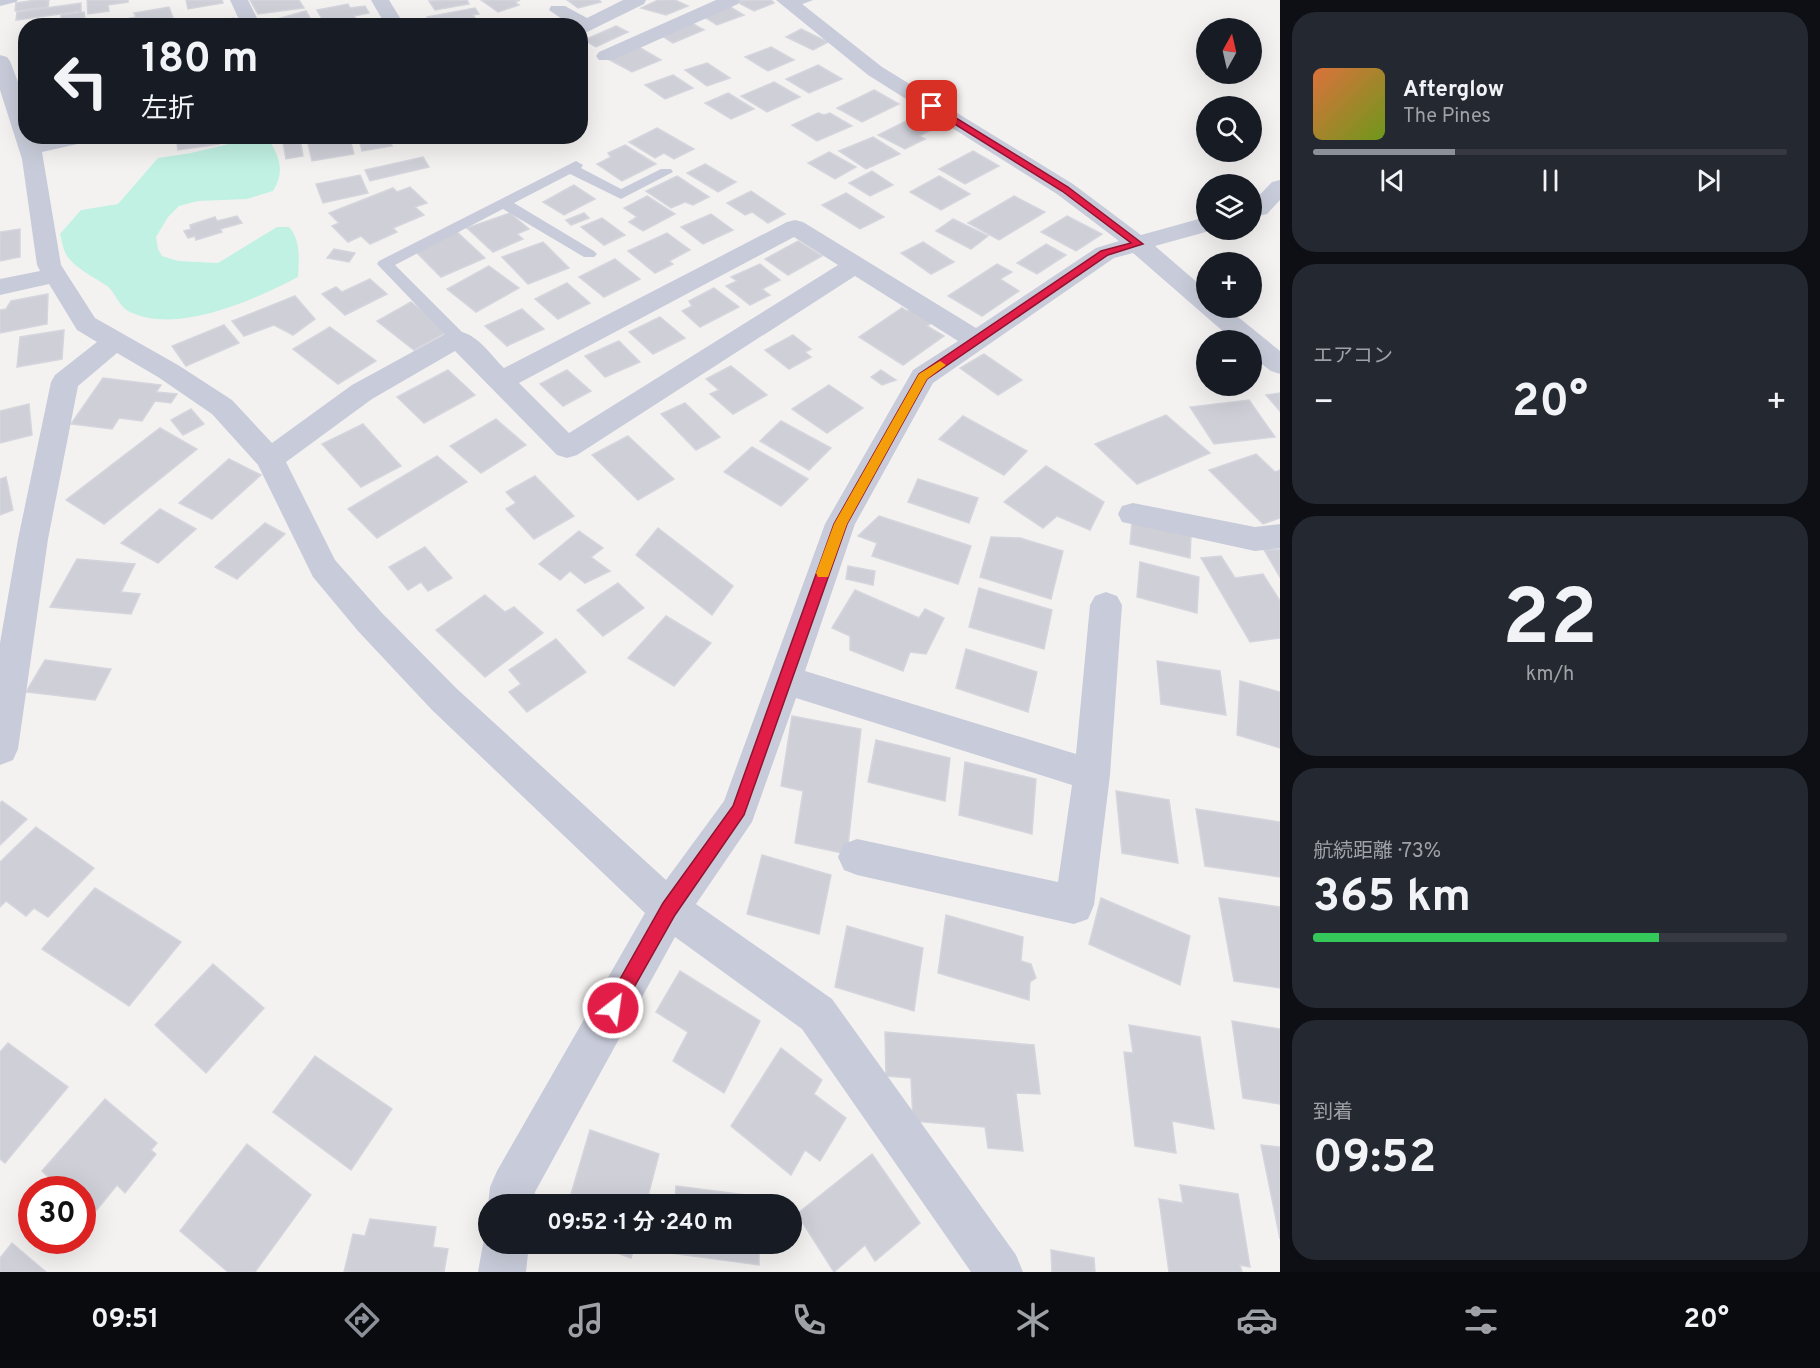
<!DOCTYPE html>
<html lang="ja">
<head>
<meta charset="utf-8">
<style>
	:root { --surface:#171b24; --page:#242831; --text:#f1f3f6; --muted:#9ea1a6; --line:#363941; --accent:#8c9099 }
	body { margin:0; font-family:Overpass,"Noto Sans JP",sans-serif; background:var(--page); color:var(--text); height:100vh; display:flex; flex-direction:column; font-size:22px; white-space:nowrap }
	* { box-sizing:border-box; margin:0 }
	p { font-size:20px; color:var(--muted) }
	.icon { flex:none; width:33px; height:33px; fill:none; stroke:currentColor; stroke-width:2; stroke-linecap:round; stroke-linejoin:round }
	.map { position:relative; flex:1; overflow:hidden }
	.details { display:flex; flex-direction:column; gap:12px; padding:12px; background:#0d0f14; width:540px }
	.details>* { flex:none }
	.guide { position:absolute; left:18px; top:18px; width:570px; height:126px; border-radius:24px; box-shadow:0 6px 24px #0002; background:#171b24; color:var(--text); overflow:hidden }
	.needle { width:39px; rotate:8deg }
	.buttons { position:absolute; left:1196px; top:18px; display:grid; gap:12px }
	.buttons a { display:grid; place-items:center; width:66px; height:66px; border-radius:50%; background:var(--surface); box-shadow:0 6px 24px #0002; font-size:30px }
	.speed { position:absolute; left:18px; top:1176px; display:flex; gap:12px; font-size:30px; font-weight:700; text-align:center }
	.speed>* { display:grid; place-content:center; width:78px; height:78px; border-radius:50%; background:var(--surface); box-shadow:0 6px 24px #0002; line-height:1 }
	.speed .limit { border:9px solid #d22; background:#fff; color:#111 }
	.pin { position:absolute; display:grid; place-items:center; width:51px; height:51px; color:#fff; margin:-26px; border-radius:12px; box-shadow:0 3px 9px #0006 }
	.me { position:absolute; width:66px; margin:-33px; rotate:30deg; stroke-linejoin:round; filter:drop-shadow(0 0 4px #0008) }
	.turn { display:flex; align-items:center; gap:21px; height:126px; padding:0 24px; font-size:27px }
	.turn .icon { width:78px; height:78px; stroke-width:2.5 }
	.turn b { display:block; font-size:42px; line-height:51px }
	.big { font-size:45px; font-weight:700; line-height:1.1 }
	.details .card { flex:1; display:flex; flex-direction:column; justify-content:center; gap:9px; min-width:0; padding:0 21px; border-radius:24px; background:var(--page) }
	.details .dial { align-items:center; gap:0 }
	.dial b { font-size:78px; line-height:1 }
	.song { display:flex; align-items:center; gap:18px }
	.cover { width:72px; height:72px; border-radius:9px; background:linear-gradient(135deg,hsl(20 70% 55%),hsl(80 70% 35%)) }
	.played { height:6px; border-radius:3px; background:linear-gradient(90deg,var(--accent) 30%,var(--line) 30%) }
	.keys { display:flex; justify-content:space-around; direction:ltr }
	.heat { display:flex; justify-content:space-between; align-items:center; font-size:33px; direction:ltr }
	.charge { height:9px; border-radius:4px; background:linear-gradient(90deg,#34c759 73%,var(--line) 0) }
	.trip { position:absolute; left:478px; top:1194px; width:324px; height:60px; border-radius:30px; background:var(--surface); box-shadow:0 6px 24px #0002; font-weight:700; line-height:60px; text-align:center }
	.dock { display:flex; height:96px; justify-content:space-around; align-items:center; background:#090b0e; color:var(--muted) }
	.dock .icon { width:42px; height:42px }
	.dock .current { color:var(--accent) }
	.dock b { font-size:27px; color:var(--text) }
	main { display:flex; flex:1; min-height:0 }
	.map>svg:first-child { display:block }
	.green { fill:#c0f1e3 }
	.building { fill:#cecfd7; stroke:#d5d5dd; stroke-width:1.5 }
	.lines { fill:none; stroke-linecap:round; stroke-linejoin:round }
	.lane { fill:#c8cbd9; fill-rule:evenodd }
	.street { fill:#c8cbd9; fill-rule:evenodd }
	.route { fill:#e11d48; stroke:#92132f; stroke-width:1.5 }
	.slow { fill:#f59e0b }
</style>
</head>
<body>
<main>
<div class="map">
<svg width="1280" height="1272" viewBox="0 0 1280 1272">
	<rect width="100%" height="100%" fill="#f4f2f1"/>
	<path class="green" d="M241,141L270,142C281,159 284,174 273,191L247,199L198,201L179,206L168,217L156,237L158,249L162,256L178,261L218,263L277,227H289C301,240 299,260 298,277C254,300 176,336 128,311C119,306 115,292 107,286C94,277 76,269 67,256C63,250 62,240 60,234L81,210L118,204L158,158L191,153Z"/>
	<g class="building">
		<polygon points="36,0 49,0 48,7 15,11 16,3"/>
		<polygon points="87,0 128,0 128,2 108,5 109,11 88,14"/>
		<polygon points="186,0 222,0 223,3 188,9"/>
		<polygon points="250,0 299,0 304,8 258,14"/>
		<polygon points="467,0 469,4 435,10 429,1"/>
		<polygon points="481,0 520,0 515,2 519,5 498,12"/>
		<polygon points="567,0 599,0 601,2 578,8"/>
		<polygon points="658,0 675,0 688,6 666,15 641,8"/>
		<polygon points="771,0 774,3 754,11 735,1"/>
		<polygon points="81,3 81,11 16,20 17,12"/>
		<polygon points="348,4 350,8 365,6 369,13 354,16 357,20 326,26 317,10"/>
		<polygon points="727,5 744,15 717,25 701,15"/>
		<polygon points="169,7 176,26 96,25 136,17 134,13"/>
		<polygon points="475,8 479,14 473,15 478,22 458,26 433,26 427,17"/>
		<polygon points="306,11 313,23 304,26 264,26 263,23"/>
		<polygon points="84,12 86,26 31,26 31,23 61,19 61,15"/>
		<polygon points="234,18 237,26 192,24 215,19 215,22"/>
		<polygon points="688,21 704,30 673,43 657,33"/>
		<polygon points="616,26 628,32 596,47 584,40"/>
		<polygon points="801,29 828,42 813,50 786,37"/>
		<polygon points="637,46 661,60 632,72 608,59"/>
		<polygon points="771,47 794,60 768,71 745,57"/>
		<polygon points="707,63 730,78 707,86 685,70"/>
		<polygon points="818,65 842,79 809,93 786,79"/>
		<polygon points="673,75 693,88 665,99 645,85"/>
		<polygon points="774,82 800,97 767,112 741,96"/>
		<polygon points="874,90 899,104 862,122 837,108"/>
		<polygon points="728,93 754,109 731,119 705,103"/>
		<polygon points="818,113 824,115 830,113 852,126 817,141 792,125"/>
		<polygon points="914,117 935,128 919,136 925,139 905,149 878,135"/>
		<polygon points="657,128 694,149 674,159 664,153 655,158 629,142"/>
		<polygon points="176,136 218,136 219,144 178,150"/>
		<polygon points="325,136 349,136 354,154 312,161 307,139"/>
		<polygon points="358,136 419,136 390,141 392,146 362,151"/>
		<polygon points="873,137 900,154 866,169 839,151"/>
		<polygon points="300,139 303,156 286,159 283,142"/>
		<polygon points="625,145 656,164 622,181 597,164 611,157 608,153"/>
		<polygon points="973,151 999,166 965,184 939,169"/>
		<polygon points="829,152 856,167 835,179 808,163"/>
		<polygon points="423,157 429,167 370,181 365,170"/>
		<polygon points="705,164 736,182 718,192 687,173"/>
		<polygon points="872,171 893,185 870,196 849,183"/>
		<polygon points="360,175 368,193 323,203 316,184"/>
		<polygon points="677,176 709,197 693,205 685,202 671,208 646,191"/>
		<polygon points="939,176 970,194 941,210 910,192"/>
		<polygon points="574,185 595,199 564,215 543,202"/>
		<polygon points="410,187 427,203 415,207 424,215 393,228 397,232 370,244 361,236 348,242 332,226 339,223 329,213 393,188 397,192"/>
		<polygon points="751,191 785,214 768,223 752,212 745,215 727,203"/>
		<polygon points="846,193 884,217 860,229 822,205"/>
		<polygon points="647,196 675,214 643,231 629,222 637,217 624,208"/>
		<polygon points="1014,196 1045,212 999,240 968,223"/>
		<polygon points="510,213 529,229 517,234 523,239 493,252 467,228"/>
		<polygon points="584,213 589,218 571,225 566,220"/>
		<polygon points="711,214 733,230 703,244 681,227"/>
		<polygon points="237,216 242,223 220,229 222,232 196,240 195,236 188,238 184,231 191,229 190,225 215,217 217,221"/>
		<polygon points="1067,216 1102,234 1076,251 1041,232"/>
		<polygon points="602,218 625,235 604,245 581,227"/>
		<polygon points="953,219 988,236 971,249 936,231"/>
		<polygon points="20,229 20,257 0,261 0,232"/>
		<polygon points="457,232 485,258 441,277 414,250"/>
		<polygon points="667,233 690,250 669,261 673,264 655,273 628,251"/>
		<polygon points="798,241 822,256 788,275 765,259"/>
		<polygon points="543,242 569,268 528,284 502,257"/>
		<polygon points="923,242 954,262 931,274 901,253"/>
		<polygon points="1046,244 1066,255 1037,274 1017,263"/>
		<polygon points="334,249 355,253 349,262 327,258"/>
		<polygon points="615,259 640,279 604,297 579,277"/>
		<polygon points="760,264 780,280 762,289 770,295 750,305 726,286 737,281 731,277"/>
		<polygon points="997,264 1012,272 1000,279 1019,291 982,316 948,296"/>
		<polygon points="489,266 519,288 476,312 447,289"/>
		<polygon points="370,279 387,294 345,315 322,294 336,287 342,292"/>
		<polygon points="567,283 590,303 558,319 535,299"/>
		<polygon points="714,288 739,307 700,327 682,311 692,306 689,301"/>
		<polygon points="48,294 47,324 0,333 0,310 6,309 11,301"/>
		<polygon points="295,296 315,319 293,335 274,325 244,336 232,321"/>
		<polygon points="411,302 449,331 414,350 377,321"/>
		<polygon points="902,308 907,311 911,309 933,322 927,326 944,336 903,365 859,337"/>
		<polygon points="522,309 544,329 507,346 485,326"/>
		<polygon points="660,317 685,338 653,354 629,332"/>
		<polygon points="224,325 239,343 186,366 172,346"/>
		<polygon points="330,327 376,361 338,384 293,349"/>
		<polygon points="64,330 62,359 17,367 20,337"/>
		<polygon points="793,335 811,349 805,352 811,357 789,369 765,350"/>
		<polygon points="619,341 640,362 605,377 585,356"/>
		<polygon points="984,354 1022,380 998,395 960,368"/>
		<polygon points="731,366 767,395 733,414 710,394 719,390 706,379"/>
		<polygon points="448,370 475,395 424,423 397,397"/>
		<polygon points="567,370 591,391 563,406 540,384"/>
		<polygon points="881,370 896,380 882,385 871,377"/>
		<polygon points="103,378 161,385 156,392 177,394 171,403 155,401 142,421 119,418 112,429 71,424"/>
		<polygon points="829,385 863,408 827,433 792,409"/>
		<polygon points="1280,393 1280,411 1266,395"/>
		<polygon points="1249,400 1275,437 1214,444 1190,407"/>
		<polygon points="685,403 720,437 696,450 661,414"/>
		<polygon points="29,404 32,435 0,443 0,411"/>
		<polygon points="191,409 204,424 183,435 171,420"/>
		<polygon points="1166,415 1210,453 1137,484 1095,444"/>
		<polygon points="963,416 1027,451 1004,475 939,439"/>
		<polygon points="496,419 526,445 481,473 450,446"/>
		<polygon points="781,421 831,448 809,470 760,441"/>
		<polygon points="363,424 401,466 361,487 322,444"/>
		<polygon points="160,428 197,449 104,524 66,500"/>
		<polygon points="628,436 674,479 638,500 592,455"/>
		<polygon points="752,447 808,479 781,506 724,472"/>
		<polygon points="1256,454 1275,472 1280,470 1280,518 1263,524 1209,470"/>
		<polygon points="437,456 467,482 377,538 348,509"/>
		<polygon points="229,459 261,475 212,519 179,503"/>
		<polygon points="1046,466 1104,502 1090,530 1057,516 1043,528 1004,502"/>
		<polygon points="535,476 574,516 534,539 506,509 516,503 506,492"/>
		<polygon points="6,477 13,510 0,515 0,479"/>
		<polygon points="918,479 978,498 969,523 908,502"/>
		<polygon points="160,509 196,529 158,563 121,543"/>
		<polygon points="879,516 971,546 958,584 872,556 877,543 858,536"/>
		<polygon points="1132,522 1191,536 1190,558 1130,544"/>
		<polygon points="265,523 285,534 237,579 215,567"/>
		<polygon points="658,528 733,586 712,615 636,555"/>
		<polygon points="579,531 603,548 591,557 610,571 585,583 570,571 560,580 539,564"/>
		<polygon points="991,537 1020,538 1063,551 1051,599 980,577"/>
		<polygon points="425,547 452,578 428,591 421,582 408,590 389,567"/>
		<polygon points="1280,549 1280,577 1264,550"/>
		<polygon points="1221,556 1235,578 1263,574 1280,601 1280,638 1250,642 1201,558"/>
		<polygon points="77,559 135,564 121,592 140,594 131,614 50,607"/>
		<polygon points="1140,562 1199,577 1197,613 1137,597"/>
		<polygon points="848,566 875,571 873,585 846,579"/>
		<polygon points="618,583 644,608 603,636 577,610"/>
		<polygon points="979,588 1052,610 1044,649 969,627"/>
		<polygon points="855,590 919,618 925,609 944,618 926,654 910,652 903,671 850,650 850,636 832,628"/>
		<polygon points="485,595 505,612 514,607 543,633 485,677 436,630"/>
		<polygon points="666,616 711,643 674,686 628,658"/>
		<polygon points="556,639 586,672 527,712 509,692 521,684 509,670"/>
		<polygon points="966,649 1037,672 1028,712 956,688"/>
		<polygon points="45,660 111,669 95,700 26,692"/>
		<polygon points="1157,661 1220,671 1226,715 1161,704"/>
		<polygon points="1240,681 1280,692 1280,748 1237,735"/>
		<polygon points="792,716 861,729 847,854 795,843 803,791 781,786"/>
		<polygon points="876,740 950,758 945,801 868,782"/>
		<polygon points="965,762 1036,779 1032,834 959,815"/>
		<polygon points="1116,791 1169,800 1178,863 1122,853"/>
		<polygon points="2,801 27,819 0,845 0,803"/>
		<polygon points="1196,809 1280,822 1280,877 1205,866"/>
		<polygon points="36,827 94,868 48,917 34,908 26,916 6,901 0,907 0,862"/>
		<polygon points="762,855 831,875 819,934 747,914"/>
		<polygon points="95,888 181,942 129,1006 42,949"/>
		<polygon points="1101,898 1190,936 1180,985 1089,944"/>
		<polygon points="1219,898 1280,907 1280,988 1234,981"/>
		<polygon points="946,915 1023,937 1021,961 1031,964 1036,978 1030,982 1029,1000 938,973"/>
		<polygon points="847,926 923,948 914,1011 835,987"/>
		<polygon points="213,964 264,1008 206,1073 155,1025"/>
		<polygon points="680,971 760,1021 724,1093 673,1061 688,1032 656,1012"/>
		<polygon points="1232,1021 1280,1029 1280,1104 1243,1098"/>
		<polygon points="1129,1025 1200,1037 1214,1129 1172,1121 1176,1153 1135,1146 1124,1052 1133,1053"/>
		<polygon points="885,1032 1034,1045 1040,1094 1016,1093 1023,1151 988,1148 985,1127 913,1121 911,1078 886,1076"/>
		<polygon points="8,1043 68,1087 5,1163 0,1159 0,1052"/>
		<polygon points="781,1048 822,1080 814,1094 846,1118 820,1161 805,1150 791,1175 731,1126"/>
		<polygon points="315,1056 392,1109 351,1170 273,1112"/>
		<polygon points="105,1099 157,1143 151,1150 156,1154 125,1193 117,1185 91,1217 82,1209 82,1190 62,1190 42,1171"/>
		<polygon points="590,1130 659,1154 646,1204 568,1204"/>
		<polygon points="247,1144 311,1195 255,1272 228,1272 180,1231"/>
		<polygon points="1261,1145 1280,1147 1280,1239"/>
		<polygon points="872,1154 920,1223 875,1261 865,1245 834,1272 797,1214"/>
		<polygon points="1180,1185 1238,1194 1250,1267 1240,1265 1242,1272 1169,1272 1159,1199 1183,1203"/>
		<polygon points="676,1186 761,1197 761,1204 675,1204"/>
		<polygon points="370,1219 436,1227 433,1247 448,1249 444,1272 344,1272 353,1234 365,1236"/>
		<polygon points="12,1243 46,1272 0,1272 0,1258"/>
		<polygon points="592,1244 635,1244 631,1258"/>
		<polygon points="672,1244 759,1244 759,1265 671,1253"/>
		<polygon points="1051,1250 1094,1258 1095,1272 1052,1272"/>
	</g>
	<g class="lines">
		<g class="lane">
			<polygon points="0,0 18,0 16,2 0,6"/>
			<polygon points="793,0 813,0 795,7 787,7 787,1"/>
			<polygon points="576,161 583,165 581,168 621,189 661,169 671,169 673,172 621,199 570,174 514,203 594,251 597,254 594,257 584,257 503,209 395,265 464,334 466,338 464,342 452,342 377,264 379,261"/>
		</g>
		<g class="street">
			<polygon points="230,0 248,0 261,26 242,26"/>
			<polygon points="371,0 389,0 405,26 386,26"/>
			<polygon points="623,0 646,0 644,4 587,32 580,30 580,26 572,26 549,10 551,6 565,6 587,18"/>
			<polygon points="716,0 740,0 738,4 613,60 599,60 596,56 599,52"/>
			<path d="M776,0H797L882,67L1073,184L1141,235L1206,217V230H1213L1155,246L1206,290V308H1227L1280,351V374L1271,371L1251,356V340H1233L1133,253L1114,258L933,383L855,524L805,671L1076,754L1090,605L1095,596L1106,592L1117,596L1122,605L1110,775L1094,905L1088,919L1074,924L857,875L844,870L838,857L844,844L857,839L1058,882L1072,785L796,698L752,822L696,904L832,999L1016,1255L1023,1272H971L802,1029L675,937L535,1192L534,1204H489V1206L488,1204L490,1187L497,1171L645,913L432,710L358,631L313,577L258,465L212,414L158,377L117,353L78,386L48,539L18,749L13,760L0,765V643L18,539L51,382L55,375L97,342L77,330L49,284L0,295V279L40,271L37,265L22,159L0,90V55L7,57L10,61L26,103V136H37L38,140L52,136H93L91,141L42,152L61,265L95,318L178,365L232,400L272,443L352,385L449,332C472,326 489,353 504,368L787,222L795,220L803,222L976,328L1096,248L1119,241L1057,194L868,75ZM794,237L838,265L569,433L519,383ZM855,276L958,341L913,370L825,524L724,801L666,880L456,688L382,613L335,560L286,462L372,399L455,351L557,455L567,458L577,455Z"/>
			<polygon points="1280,180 1280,200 1267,214 1251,218 1251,204 1272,182"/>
			<polygon points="1133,503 1255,527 1280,524 1280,548 1255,551 1122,522 1118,514 1122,506"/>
			<polygon points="489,1228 489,1244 529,1244 526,1272 478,1272 483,1244"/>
		</g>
	</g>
	<polygon class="route" points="929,105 935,105 1068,187 1143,244 1108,255 927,379 847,524 744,815 675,915 619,1014 613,1017 607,1014 604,1008 607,1002 663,903 733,806 834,524 919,374 1101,251 1131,243 1062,191 929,108"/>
	<polygon class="slow" points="940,361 946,365 927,379 847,524 828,577 818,577 816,573 834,524 919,374"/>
</svg>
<div class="buttons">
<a><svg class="needle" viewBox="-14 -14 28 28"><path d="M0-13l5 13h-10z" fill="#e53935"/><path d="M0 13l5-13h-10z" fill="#9ea1a6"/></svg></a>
<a><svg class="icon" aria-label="search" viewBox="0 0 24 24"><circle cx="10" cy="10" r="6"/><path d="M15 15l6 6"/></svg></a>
<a><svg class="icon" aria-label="layers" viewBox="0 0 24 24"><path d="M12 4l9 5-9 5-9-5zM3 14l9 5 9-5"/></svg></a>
<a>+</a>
<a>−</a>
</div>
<div class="speed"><div class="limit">30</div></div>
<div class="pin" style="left:932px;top:106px;background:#d93025"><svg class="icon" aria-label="arrive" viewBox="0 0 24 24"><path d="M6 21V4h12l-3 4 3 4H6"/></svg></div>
<svg class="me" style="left:613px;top:1008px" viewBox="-20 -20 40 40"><circle r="17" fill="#e11d48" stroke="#fff" stroke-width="3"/><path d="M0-11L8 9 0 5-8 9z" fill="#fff"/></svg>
<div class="trip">09:52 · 1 分 · 240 m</div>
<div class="guide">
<div class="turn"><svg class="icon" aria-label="left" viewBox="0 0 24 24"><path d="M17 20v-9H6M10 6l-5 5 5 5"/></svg><div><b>180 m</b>左折</div></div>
</div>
</div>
<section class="details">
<div class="card">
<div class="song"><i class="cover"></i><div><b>Afterglow</b><p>The Pines</p></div></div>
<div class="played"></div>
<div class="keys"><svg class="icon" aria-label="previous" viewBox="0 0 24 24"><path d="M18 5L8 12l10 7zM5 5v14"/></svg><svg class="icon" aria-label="pause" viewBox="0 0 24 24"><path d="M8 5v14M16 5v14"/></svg><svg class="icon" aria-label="next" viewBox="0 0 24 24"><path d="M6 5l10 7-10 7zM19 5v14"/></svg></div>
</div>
<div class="card"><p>エアコン</p>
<div class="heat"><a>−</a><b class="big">20°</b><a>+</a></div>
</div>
<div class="card dial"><b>22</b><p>km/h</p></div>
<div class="card"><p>航続距離 · 73%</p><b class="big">365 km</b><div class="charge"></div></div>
<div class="card"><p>到着</p><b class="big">09:52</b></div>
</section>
</main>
<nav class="dock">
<b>09:51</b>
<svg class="icon current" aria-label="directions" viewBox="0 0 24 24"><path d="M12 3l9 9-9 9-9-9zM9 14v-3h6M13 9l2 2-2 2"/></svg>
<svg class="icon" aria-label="music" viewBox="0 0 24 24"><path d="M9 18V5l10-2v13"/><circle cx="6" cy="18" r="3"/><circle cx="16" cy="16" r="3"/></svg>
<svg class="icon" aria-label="phone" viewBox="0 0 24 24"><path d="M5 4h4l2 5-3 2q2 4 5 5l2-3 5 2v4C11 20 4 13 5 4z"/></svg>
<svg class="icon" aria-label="climate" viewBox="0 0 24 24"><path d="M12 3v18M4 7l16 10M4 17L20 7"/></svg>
<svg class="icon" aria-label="car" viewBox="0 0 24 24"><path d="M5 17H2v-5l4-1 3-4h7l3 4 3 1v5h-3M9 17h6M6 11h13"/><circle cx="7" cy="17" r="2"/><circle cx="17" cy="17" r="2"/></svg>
<svg class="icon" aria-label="filters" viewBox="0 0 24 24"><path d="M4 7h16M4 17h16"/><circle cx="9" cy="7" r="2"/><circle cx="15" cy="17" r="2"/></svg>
<b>20°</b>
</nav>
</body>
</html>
